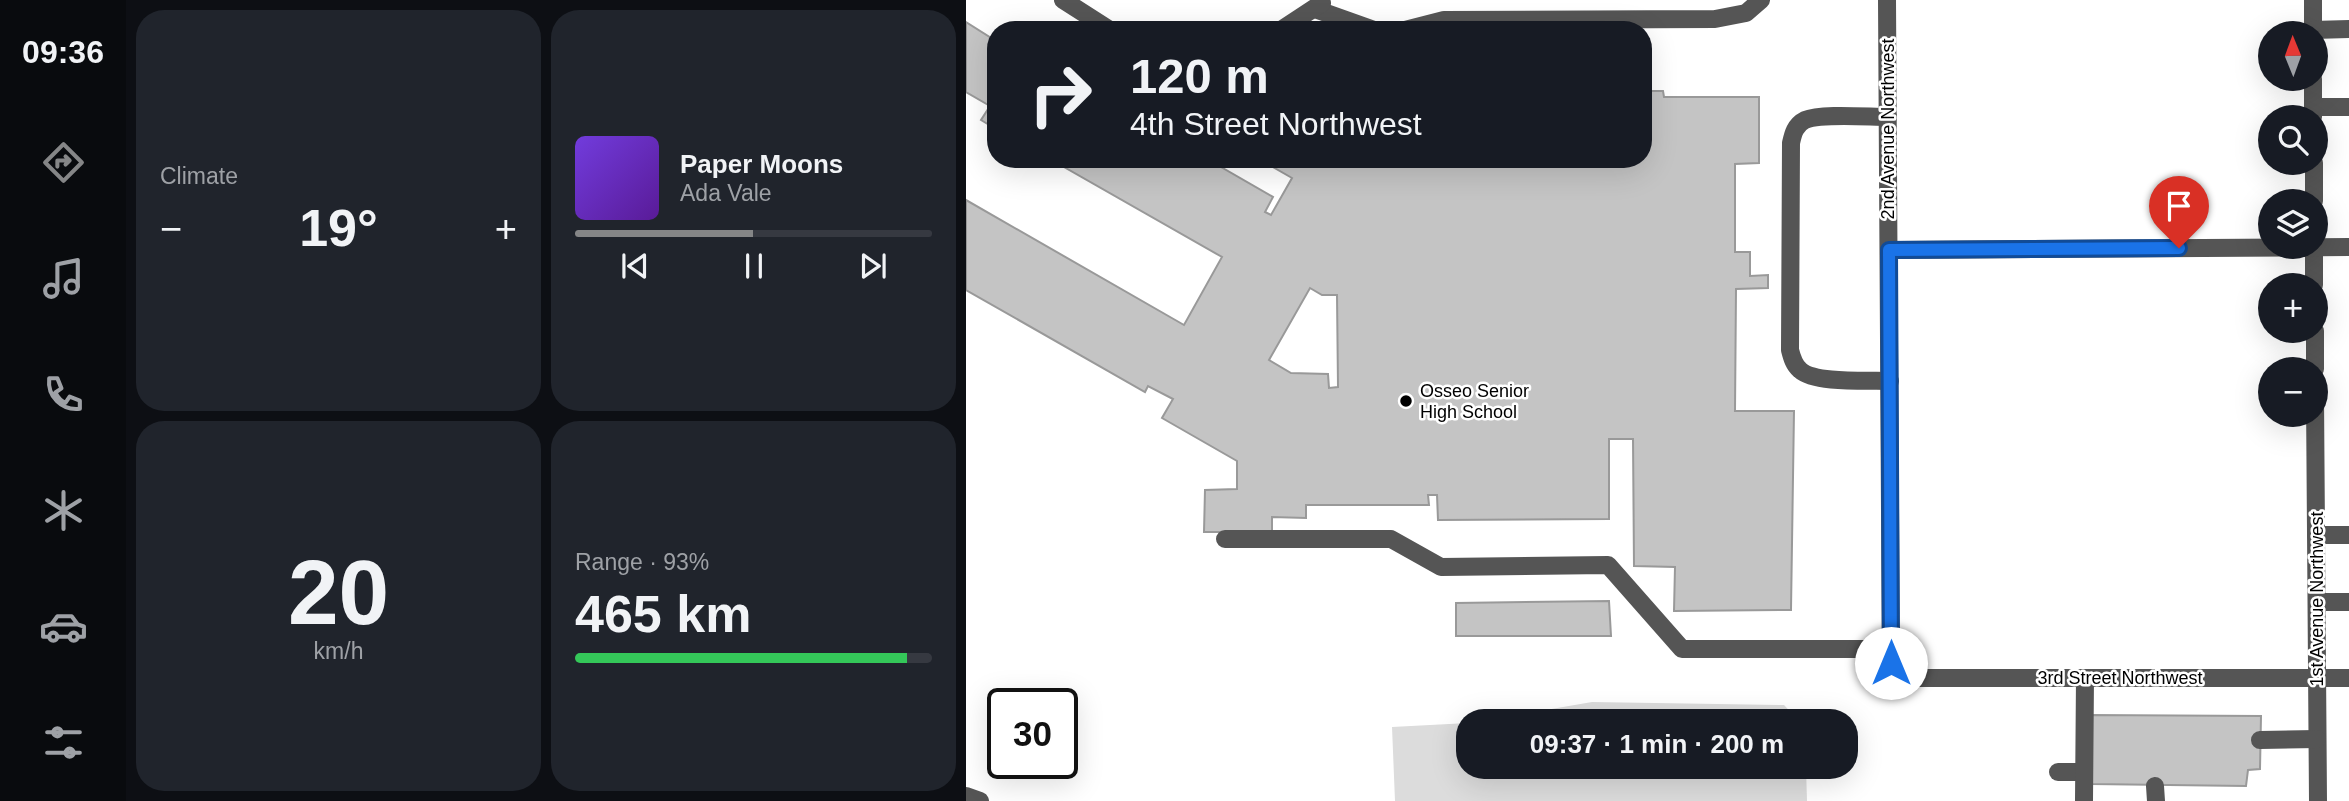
<!DOCTYPE html>
<html lang="en">
<head>
<meta charset="utf-8">
<style>
	:root { --surface:#171b24; --page:#20242c; --text:#f1f3f6; --muted:#9ea1a6; --line:#363941; --accent:#858687 }
	body { margin:0; font-family:Helvetica,sans-serif; background:var(--page); color:var(--text); height:100vh; display:flex; flex-direction:column; font-size:26px; white-space:nowrap }
	* { box-sizing:border-box; margin:0 }
	p { font-size:23px; color:var(--muted) }
	.icon { flex:none; width:38px; height:38px; fill:none; stroke:currentColor; stroke-width:2; stroke-linecap:round; stroke-linejoin:round }
	.map { position:relative; flex:1; overflow:hidden }
	.details { display:flex; flex-direction:column; gap:10px; padding:10px; background:#0d0f14; width:840px }
	.details>* { flex:none }
	.guide { position:absolute; left:21px; top:21px; width:665px; height:147px; border-radius:28px; box-shadow:0 7px 28px #0002; background:#171b24; color:var(--text); overflow:hidden }
	.needle { width:46px; rotate:359deg }
	.fabs { position:absolute; left:1292px; top:21px; display:grid; gap:14px }
	.fabs a { display:grid; place-items:center; width:70px; height:70px; border-radius:50%; background:var(--surface); box-shadow:0 7px 28px #0002; font-size:35px }
	.speed { position:absolute; left:21px; top:688px; display:flex; gap:14px; font-size:35px; font-weight:700; text-align:center }
	.speed>* { display:grid; place-content:center; width:91px; height:91px; border-radius:50%; background:var(--surface); box-shadow:0 7px 28px #0002; line-height:1 }
	.speed .limit { border:4px solid #111; border-radius:10px; background:#fff; color:#111 }
	.pin { position:absolute; display:grid; place-items:center; width:60px; height:60px; color:#fff; margin:-72px -30px; border-radius:50% 50% 50% 0; rotate:-45deg; box-shadow:0 0 7px #0007 }
	.pin .icon { rotate:45deg }
	.me { position:absolute; width:77px; margin:-38px; rotate:0deg; stroke-linejoin:round; filter:drop-shadow(0 0 5px #0008) }
	.turn { display:flex; align-items:center; gap:24px; height:147px; padding:0 28px; font-size:32px }
	.turn .icon { width:91px; height:91px; stroke-width:2.5 }
	.turn b { display:block; font-size:49px; line-height:60px }
	.big { font-size:52px; font-weight:700; line-height:1.1 }
	.details .card { flex:1; display:flex; flex-direction:column; justify-content:center; gap:10px; min-width:0; padding:0 24px; border-radius:28px; background:var(--page) }
	.details .dial { align-items:center; gap:0 }
	.dial b { font-size:91px; line-height:1 }
	.song { display:flex; align-items:center; gap:21px }
	.cover { width:84px; height:84px; border-radius:10px; background:linear-gradient(135deg,hsl(260 70% 55%),hsl(270 70% 35%)) }
	.played { height:7px; border-radius:4px; background:linear-gradient(90deg,var(--accent) 50%,var(--line) 50%) }
	.keys { display:flex; justify-content:space-around; direction:ltr }
	.heat { display:flex; justify-content:space-between; align-items:center; font-size:38px; direction:ltr }
	.charge { height:10px; border-radius:5px; background:linear-gradient(90deg,#34c759 93%,var(--line) 0) }
	.details .tiles { flex:1; display:grid; gap:10px; grid-template-columns:repeat(2,1fr) }
	.trip { position:absolute; left:490px; top:709px; width:402px; height:70px; border-radius:28px; background:var(--surface); box-shadow:0 7px 28px #0002; font-weight:700; line-height:70px; text-align:center }
	main { display:flex; flex:1; min-height:0 }
	.dock { display:flex; flex-direction:column; width:126px; justify-content:space-around; align-items:center; background:#090b0e; color:var(--muted) }
	.dock .icon { width:49px; height:49px }
	.dock .selected { color:var(--accent) }
	.dock b { font-size:32px; color:var(--text) }
	.map>svg:first-child { display:block }
	.green { fill:#dcdcdc }
	.building { fill:#c4c4c4; stroke:#999; stroke-width:2; fill-rule:evenodd }
	.lines { fill:none; stroke-linecap:round; stroke-linejoin:round }
	.minor { stroke:#555; stroke-width:18 }
	.route-casing { stroke:#114b97; stroke-width:18 }
	.route { stroke:#1a73e8; stroke-width:12 }
	.poi-dot { fill:#000; stroke:#fff; stroke-width:2.5 }
	.labels { text-anchor:middle; dominant-baseline:central; stroke-width:5; stroke-linejoin:round; paint-order:stroke }
	.street-label { font-size:18px; fill:#000; stroke:#fff }
	.poi-label { font-size:18px; fill:#000; stroke:#fff; text-anchor:start }
</style>
</head>
<body>
<main>
<nav class="dock">
<b>09:36</b>
<svg class="icon selected" aria-label="directions" viewBox="0 0 24 24"><path d="M12 3l9 9-9 9-9-9zM9 14v-3h6M13 9l2 2-2 2"/></svg>
<svg class="icon" aria-label="music" viewBox="0 0 24 24"><path d="M9 18V5l10-2v13"/><circle cx="6" cy="18" r="3"/><circle cx="16" cy="16" r="3"/></svg>
<svg class="icon" aria-label="phone" viewBox="0 0 24 24"><path d="M5 4h4l2 5-3 2q2 4 5 5l2-3 5 2v4C11 20 4 13 5 4z"/></svg>
<svg class="icon" aria-label="climate" viewBox="0 0 24 24"><path d="M12 3v18M4 7l16 10M4 17L20 7"/></svg>
<svg class="icon" aria-label="car" viewBox="0 0 24 24"><path d="M5 17H2v-5l4-1 3-4h7l3 4 3 1v5h-3M9 17h6M6 11h13"/><circle cx="7" cy="17" r="2"/><circle cx="17" cy="17" r="2"/></svg>
<svg class="icon" aria-label="filters" viewBox="0 0 24 24"><path d="M4 7h16M4 17h16"/><circle cx="9" cy="7" r="2"/><circle cx="15" cy="17" r="2"/></svg>
</nav>
<section class="details">
<div class="tiles">
<div class="card"><p>Climate</p>
<div class="heat"><a>−</a><b class="big">19°</b><a>+</a></div>
</div>
<div class="card">
<div class="song"><i class="cover"></i><div><b>Paper Moons</b><p>Ada Vale</p></div></div>
<div class="played"></div>
<div class="keys"><svg class="icon" aria-label="previous" viewBox="0 0 24 24"><path d="M18 5L8 12l10 7zM5 5v14"/></svg><svg class="icon" aria-label="pause" viewBox="0 0 24 24"><path d="M8 5v14M16 5v14"/></svg><svg class="icon" aria-label="next" viewBox="0 0 24 24"><path d="M6 5l10 7-10 7zM19 5v14"/></svg></div>
</div>
<div class="card dial"><b>20</b><p>km/h</p></div>
<div class="card"><p>Range · 93%</p><b class="big">465 km</b><div class="charge"></div></div>
</div>
</section>
<div class="map">
<svg width="1383" height="801" viewBox="0 0 1383 801">
	<rect width="100%" height="100%" fill="#fff"/>
	<g class="green">
		<polygon points="626,702 818,705 833,721 516,721"/>
		<polygon points="502,723 502,766 840,767 841,801 429,801 426,727"/>
	</g>
	<g class="building">
		<polygon points="0,22 30,41 30,129 15,120 24,106 0,92"/>
		<path d="M677,91H697L698,97H793V163L769,164V252H784V276L802,275V288L770,289L769,411H828L825,610L708,611L709,567L668,566L667,439H643V519L472,520L471,495H462L463,505H340V518L306,517V532H238L239,490L271,489V461L196,418L207,399L182,386L179,392L0,290V200L218,325L256,257L84,159H241L307,197L299,212L305,215L326,178L293,159H677ZM344,288L356,295H371L372,387L363,388L362,374L325,373L303,360Z"/>
		<polygon points="643,601 645,636 490,636 490,603"/>
		<polygon points="1123,715 1295,716 1294,769 1282,770 1280,786 1125,784"/>
	</g>
	<g class="lines">
		<g class="minor">
			<polyline points="97,0 144,30"/>
			<polyline points="921,0 925,678 1383,678"/>
			<polyline points="1347,0 1347,33"/>
			<polyline points="349,9 408,30"/>
			<polyline points="315,30 356,3"/>
			<polyline points="439,30 478,20 749,19 780,13 795,0"/>
			<polyline points="1347,30 1383,29"/>
			<polyline points="1347,79 1347,117"/>
			<polyline points="1347,107 1383,107"/>
			<path d="M922,117C902,117 855,113 839,120C829,125 827,134 825,143L824,350C826,358 828,365 834,370C849,384 903,380 924,381"/>
			<polyline points="1348,163 1348,201"/>
			<polyline points="1348,247 1348,285"/>
			<polyline points="923,250 1383,247"/>
			<polyline points="1349,331 1349,369"/>
			<polyline points="1349,397 1352,801"/>
			<polyline points="1350,535 1383,535"/>
			<polyline points="259,539 425,539 475,567 642,565 716,649 925,649"/>
			<polyline points="1351,602 1383,602"/>
			<polyline points="1294,740 1351,739"/>
			<polyline points="1092,772 1118,772"/>
			<polyline points="1189,786 1190,801"/>
			<polyline points="0,796 14,801"/>
			<polyline points="1118,801 1119,678"/>
		</g>
	</g>
	<g class="lines">
		<defs>
			<polyline id="route" points="925,663 923,250 1213,248"/>
		</defs>
		<use href="#route" class="route-casing"/>
		<use href="#route" class="route"/>
	</g>
	<circle class="poi-dot" cx="440" cy="401" r="7"/>
	<g class="labels">
		<g class="street-label">
			<text transform="translate(922 129) rotate(-90)">2nd Avenue Northwest</text>
			<text transform="translate(1351 599) rotate(-90)">1st Avenue Northwest</text>
			<text x="1154" y="678">3rd Street Northwest</text>
		</g>
		<g class="poi-label">
			<text x="454" y="391">Osseo Senior<tspan x="454" dy="21">High School</tspan></text>
		</g>
	</g>
</svg>
<div class="fabs">
<a><svg class="needle" viewBox="-14 -14 28 28"><path d="M0-13l5 13h-10z" fill="#e53935"/><path d="M0 13l5-13h-10z" fill="#9ea1a6"/></svg></a>
<a><svg class="icon" aria-label="search" viewBox="0 0 24 24"><circle cx="10" cy="10" r="6"/><path d="M15 15l6 6"/></svg></a>
<a><svg class="icon" aria-label="layers" viewBox="0 0 24 24"><path d="M12 4l9 5-9 5-9-5zM3 14l9 5 9-5"/></svg></a>
<a>+</a>
<a>−</a>
</div>
<div class="speed"><div class="limit">30</div></div>
<div class="pin" style="left:1213px;top:248px;background:#d93025"><svg class="icon" aria-label="arrive" viewBox="0 0 24 24"><path d="M6 21V4h12l-3 4 3 4H6"/></svg></div>
<svg class="me" style="left:925px;top:663px" viewBox="-20 -20 40 40"><circle r="19" fill="#fff"/><path d="M0-13L10 11 0 6-10 11z" fill="#1a73e8"/></svg>
<div class="trip">09:37 · 1 min · 200 m</div>
<div class="guide">
<div class="turn"><svg class="icon" aria-label="right" viewBox="0 0 24 24"><path d="M7 20v-9h11M14 6l5 5-5 5"/></svg><div><b>120 m</b>4th Street Northwest</div></div>
</div>
</div>
</main>
</body>
</html>
